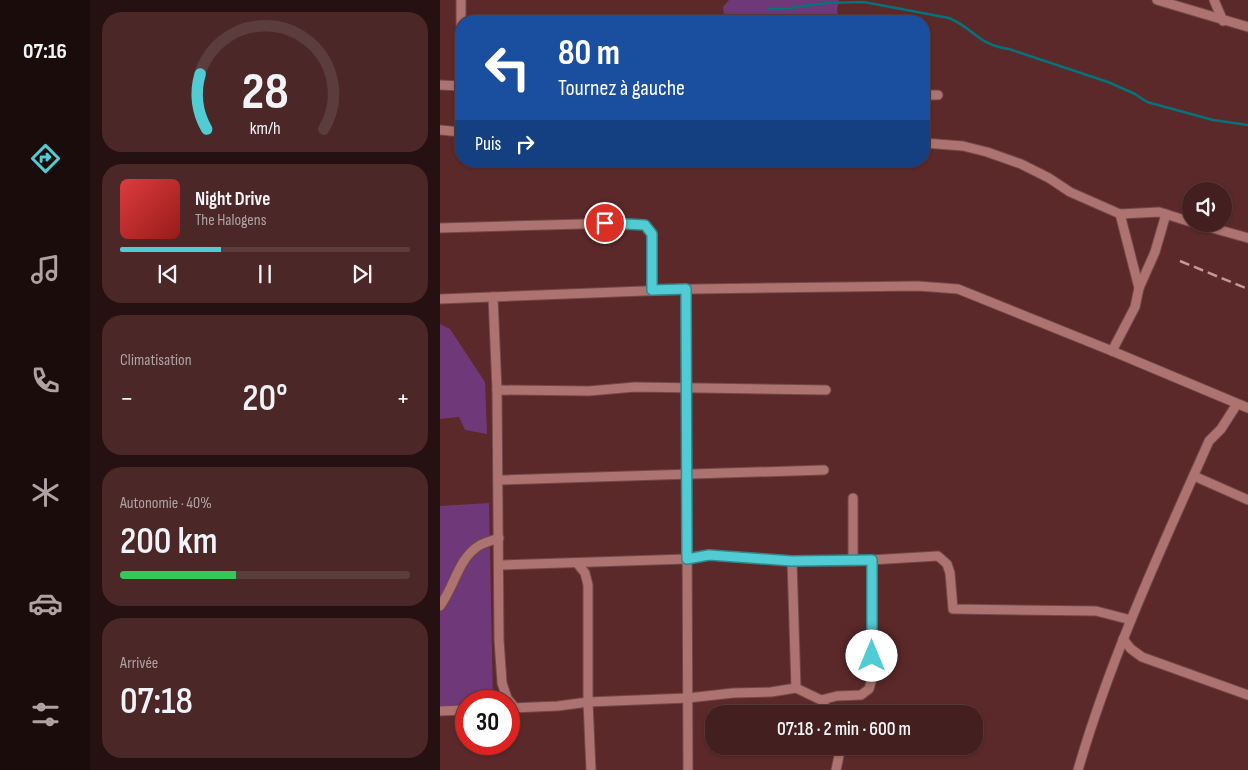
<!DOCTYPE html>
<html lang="fr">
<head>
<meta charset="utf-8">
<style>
	:root { --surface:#441f1f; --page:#4b2728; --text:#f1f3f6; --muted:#afa2a4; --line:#5c3d3d; --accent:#51ccd5 }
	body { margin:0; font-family:"Sofia Sans Condensed",sans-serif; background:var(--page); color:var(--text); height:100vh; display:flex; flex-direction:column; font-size:19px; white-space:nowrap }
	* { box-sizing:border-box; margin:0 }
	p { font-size:16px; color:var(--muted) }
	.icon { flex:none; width:28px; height:28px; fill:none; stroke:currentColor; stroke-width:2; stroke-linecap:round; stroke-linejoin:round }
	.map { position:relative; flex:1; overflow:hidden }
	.drawer { display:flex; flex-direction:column; gap:12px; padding:12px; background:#251111; width:350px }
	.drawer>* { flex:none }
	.hud { position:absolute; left:15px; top:15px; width:475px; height:152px; border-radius:20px; box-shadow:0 1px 4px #0004,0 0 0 1px var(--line); background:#1a4fa0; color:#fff; overflow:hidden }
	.fabs { position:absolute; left:742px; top:182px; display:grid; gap:10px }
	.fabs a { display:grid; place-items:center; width:50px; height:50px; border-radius:50%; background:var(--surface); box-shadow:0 1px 4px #0004,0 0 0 1px var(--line); font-size:25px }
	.speed { position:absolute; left:15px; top:690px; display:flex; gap:10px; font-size:25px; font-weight:700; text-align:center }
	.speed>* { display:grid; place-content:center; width:65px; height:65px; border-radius:50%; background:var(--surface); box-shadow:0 1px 4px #0004,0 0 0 1px var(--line); line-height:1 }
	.speed .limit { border:8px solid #d22; background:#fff; color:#111 }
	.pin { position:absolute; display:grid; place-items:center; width:42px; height:42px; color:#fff; margin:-21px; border:2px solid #fff; border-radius:50%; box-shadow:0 1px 5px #0007 }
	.me { position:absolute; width:55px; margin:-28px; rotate:0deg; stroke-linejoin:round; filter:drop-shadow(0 0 4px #0008) }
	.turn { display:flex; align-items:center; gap:18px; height:105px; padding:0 20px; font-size:22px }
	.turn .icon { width:65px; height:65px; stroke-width:2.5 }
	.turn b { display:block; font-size:35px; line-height:42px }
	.then { display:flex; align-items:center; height:48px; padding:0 20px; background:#0003; gap:10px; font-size:19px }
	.big { font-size:38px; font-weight:600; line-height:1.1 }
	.drawer .tile { flex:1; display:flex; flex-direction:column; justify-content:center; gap:8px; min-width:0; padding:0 18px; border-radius:20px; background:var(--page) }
	.drawer .dial { align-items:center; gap:0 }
	.dial svg { height:130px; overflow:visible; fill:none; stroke:var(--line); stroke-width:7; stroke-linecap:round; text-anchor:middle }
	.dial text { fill:var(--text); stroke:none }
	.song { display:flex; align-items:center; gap:15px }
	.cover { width:60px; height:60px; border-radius:8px; background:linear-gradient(135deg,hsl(0 70% 55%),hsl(0 70% 35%)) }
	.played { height:5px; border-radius:2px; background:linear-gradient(90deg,var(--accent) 35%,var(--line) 35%) }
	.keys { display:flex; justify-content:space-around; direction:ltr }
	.heat { display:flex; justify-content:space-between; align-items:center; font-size:28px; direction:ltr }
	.charge { height:8px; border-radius:4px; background:linear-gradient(90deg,#34c759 40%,var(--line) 0) }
	.trip { position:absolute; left:265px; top:705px; width:278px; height:50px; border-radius:20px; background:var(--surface); box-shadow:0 1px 4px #0004,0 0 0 1px var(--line); font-weight:600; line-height:50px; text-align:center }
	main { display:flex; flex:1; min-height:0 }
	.tab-bar { display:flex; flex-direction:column; width:90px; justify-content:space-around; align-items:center; background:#1b0c0c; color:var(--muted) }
	.tab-bar .icon { width:35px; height:35px }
	.tab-bar .selected { color:var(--accent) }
	.tab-bar b { font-size:22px; color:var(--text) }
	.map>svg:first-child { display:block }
	.green { fill:#6f3878 }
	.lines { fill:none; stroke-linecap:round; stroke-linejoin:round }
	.stream { stroke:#067279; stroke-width:2.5 }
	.street-casing { stroke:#734849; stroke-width:11 }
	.street { stroke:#ad7370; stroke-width:9 }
	.rail { stroke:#c19a99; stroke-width:2.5; stroke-dasharray:10 5; stroke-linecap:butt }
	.route-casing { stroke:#35858a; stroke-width:12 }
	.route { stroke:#51ccd5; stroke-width:9 }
</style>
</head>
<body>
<main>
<nav class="tab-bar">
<b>07:16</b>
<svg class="icon selected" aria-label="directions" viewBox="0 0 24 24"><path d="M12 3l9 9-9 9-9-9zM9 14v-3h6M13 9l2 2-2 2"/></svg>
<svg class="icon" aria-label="music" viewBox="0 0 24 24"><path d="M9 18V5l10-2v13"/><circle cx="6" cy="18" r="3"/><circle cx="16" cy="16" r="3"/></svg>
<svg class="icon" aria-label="phone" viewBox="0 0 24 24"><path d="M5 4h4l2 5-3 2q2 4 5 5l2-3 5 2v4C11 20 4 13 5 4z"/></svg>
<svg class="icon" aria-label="climate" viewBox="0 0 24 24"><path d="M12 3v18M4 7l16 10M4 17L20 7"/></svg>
<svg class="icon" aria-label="car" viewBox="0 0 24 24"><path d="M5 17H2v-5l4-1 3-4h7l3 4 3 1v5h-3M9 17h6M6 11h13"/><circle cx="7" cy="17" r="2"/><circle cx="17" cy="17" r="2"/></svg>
<svg class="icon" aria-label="filters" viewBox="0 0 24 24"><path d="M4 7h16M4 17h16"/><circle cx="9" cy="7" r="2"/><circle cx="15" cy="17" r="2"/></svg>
</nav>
<section class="drawer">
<div class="tile dial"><svg viewBox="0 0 100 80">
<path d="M14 69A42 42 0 1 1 86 69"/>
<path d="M14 69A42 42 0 0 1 10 35" stroke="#51ccd5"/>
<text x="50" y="56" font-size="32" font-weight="700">28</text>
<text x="50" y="72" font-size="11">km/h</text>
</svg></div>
<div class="tile">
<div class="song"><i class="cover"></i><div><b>Night Drive</b><p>The Halogens</p></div></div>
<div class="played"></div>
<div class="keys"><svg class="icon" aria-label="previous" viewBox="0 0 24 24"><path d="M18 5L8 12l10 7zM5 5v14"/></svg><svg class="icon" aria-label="pause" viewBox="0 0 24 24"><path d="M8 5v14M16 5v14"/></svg><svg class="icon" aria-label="next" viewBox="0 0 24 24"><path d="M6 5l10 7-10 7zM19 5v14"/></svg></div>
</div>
<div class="tile"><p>Climatisation</p>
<div class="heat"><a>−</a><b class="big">20°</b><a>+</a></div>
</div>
<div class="tile"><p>Autonomie · 40%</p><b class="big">200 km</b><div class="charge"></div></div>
<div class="tile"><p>Arrivée</p><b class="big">07:18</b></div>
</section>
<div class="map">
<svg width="808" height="770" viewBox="0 0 808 770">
	<rect width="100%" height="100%" fill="#5b2929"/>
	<g class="green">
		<polygon points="289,0 399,0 397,9 399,21 285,21 283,7"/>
		<polygon points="0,324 10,329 45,382 47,434 25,430 19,417 0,419"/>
		<polygon points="49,503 53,701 26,701 26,707 0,708 0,506"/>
	</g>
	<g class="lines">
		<path class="stream" d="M329,9H344L385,3L424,2L509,18C535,29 538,45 569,49L668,82L695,94L707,102L773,120L808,125"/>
		<defs>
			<g id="street">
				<polyline points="21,0 21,86"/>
				<polyline points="717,0 808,27"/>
				<polyline points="774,0 783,21"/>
				<polyline points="0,85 21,86"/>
				<polyline points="484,95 498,95"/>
				<polyline points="0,130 21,132"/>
				<polyline points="484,143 523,146 547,152 581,164 609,178 630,192 680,214 719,212 751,222"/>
				<polyline points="680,214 699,288"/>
				<polyline points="758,224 808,238"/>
				<polyline points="0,228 181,223 205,225 212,235 212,290"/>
				<polyline points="246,289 248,770"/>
				<polyline points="53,297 57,390 59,640 62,683 67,698 75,708"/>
				<polyline points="0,299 255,289 478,286 518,289 672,351 808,408"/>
				<polyline points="672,351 695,307 699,288 715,252 726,214"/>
				<polyline points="57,390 149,391 195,387 386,390"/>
				<polyline points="754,476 808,500"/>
				<polyline points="58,480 384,470"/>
				<polyline points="413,498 413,561"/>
				<polyline points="352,561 356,688"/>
				<polyline points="137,563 145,573 148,585 148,702 151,770"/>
				<polyline points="59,565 247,559 269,555 352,561 413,561 498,556 507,564 510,573 513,609 656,611 691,620"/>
				<path d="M0,606C15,586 18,558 40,545C46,542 53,540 59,538"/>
				<polyline points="683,639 691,649 702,657 808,695"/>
				<polyline points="381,700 397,696 421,695 429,689 431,682 432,560"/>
				<polyline points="71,708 118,706 148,702 248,698 293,693 331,692 356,688 381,700 390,714"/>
				<polyline points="0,711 26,710"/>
				<polyline points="396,770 401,746"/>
				<path d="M638,770C671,656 721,549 769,441L781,429L797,404"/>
			</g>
		</defs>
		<use href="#street" class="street-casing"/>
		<use href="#street" class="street"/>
		<polyline class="rail" points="740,261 808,289"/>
	</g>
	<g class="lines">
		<defs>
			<path id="route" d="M165,223L205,225L212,234V290L246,289C247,379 246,469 247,559L269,555L352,561L432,560V656"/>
		</defs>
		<use href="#route" class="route-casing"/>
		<use href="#route" class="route"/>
	</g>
</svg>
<div class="fabs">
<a><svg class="icon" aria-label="sound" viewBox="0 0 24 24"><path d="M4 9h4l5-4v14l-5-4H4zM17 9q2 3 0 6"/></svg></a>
</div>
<div class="speed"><div class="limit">30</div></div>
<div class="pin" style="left:165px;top:223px;background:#d93025"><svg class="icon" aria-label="arrive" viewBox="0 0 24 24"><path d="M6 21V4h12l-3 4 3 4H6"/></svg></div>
<svg class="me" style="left:432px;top:656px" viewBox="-20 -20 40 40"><circle r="19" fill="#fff"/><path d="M0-13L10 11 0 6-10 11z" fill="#51ccd5"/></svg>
<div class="trip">07:18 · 2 min · 600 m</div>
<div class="hud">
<div class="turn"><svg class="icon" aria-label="left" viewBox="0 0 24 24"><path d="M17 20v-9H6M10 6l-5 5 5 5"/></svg><div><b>80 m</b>Tournez à gauche</div></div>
<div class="then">Puis<svg class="icon" aria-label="right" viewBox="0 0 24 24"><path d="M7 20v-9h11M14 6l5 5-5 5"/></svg></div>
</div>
</div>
</main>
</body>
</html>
